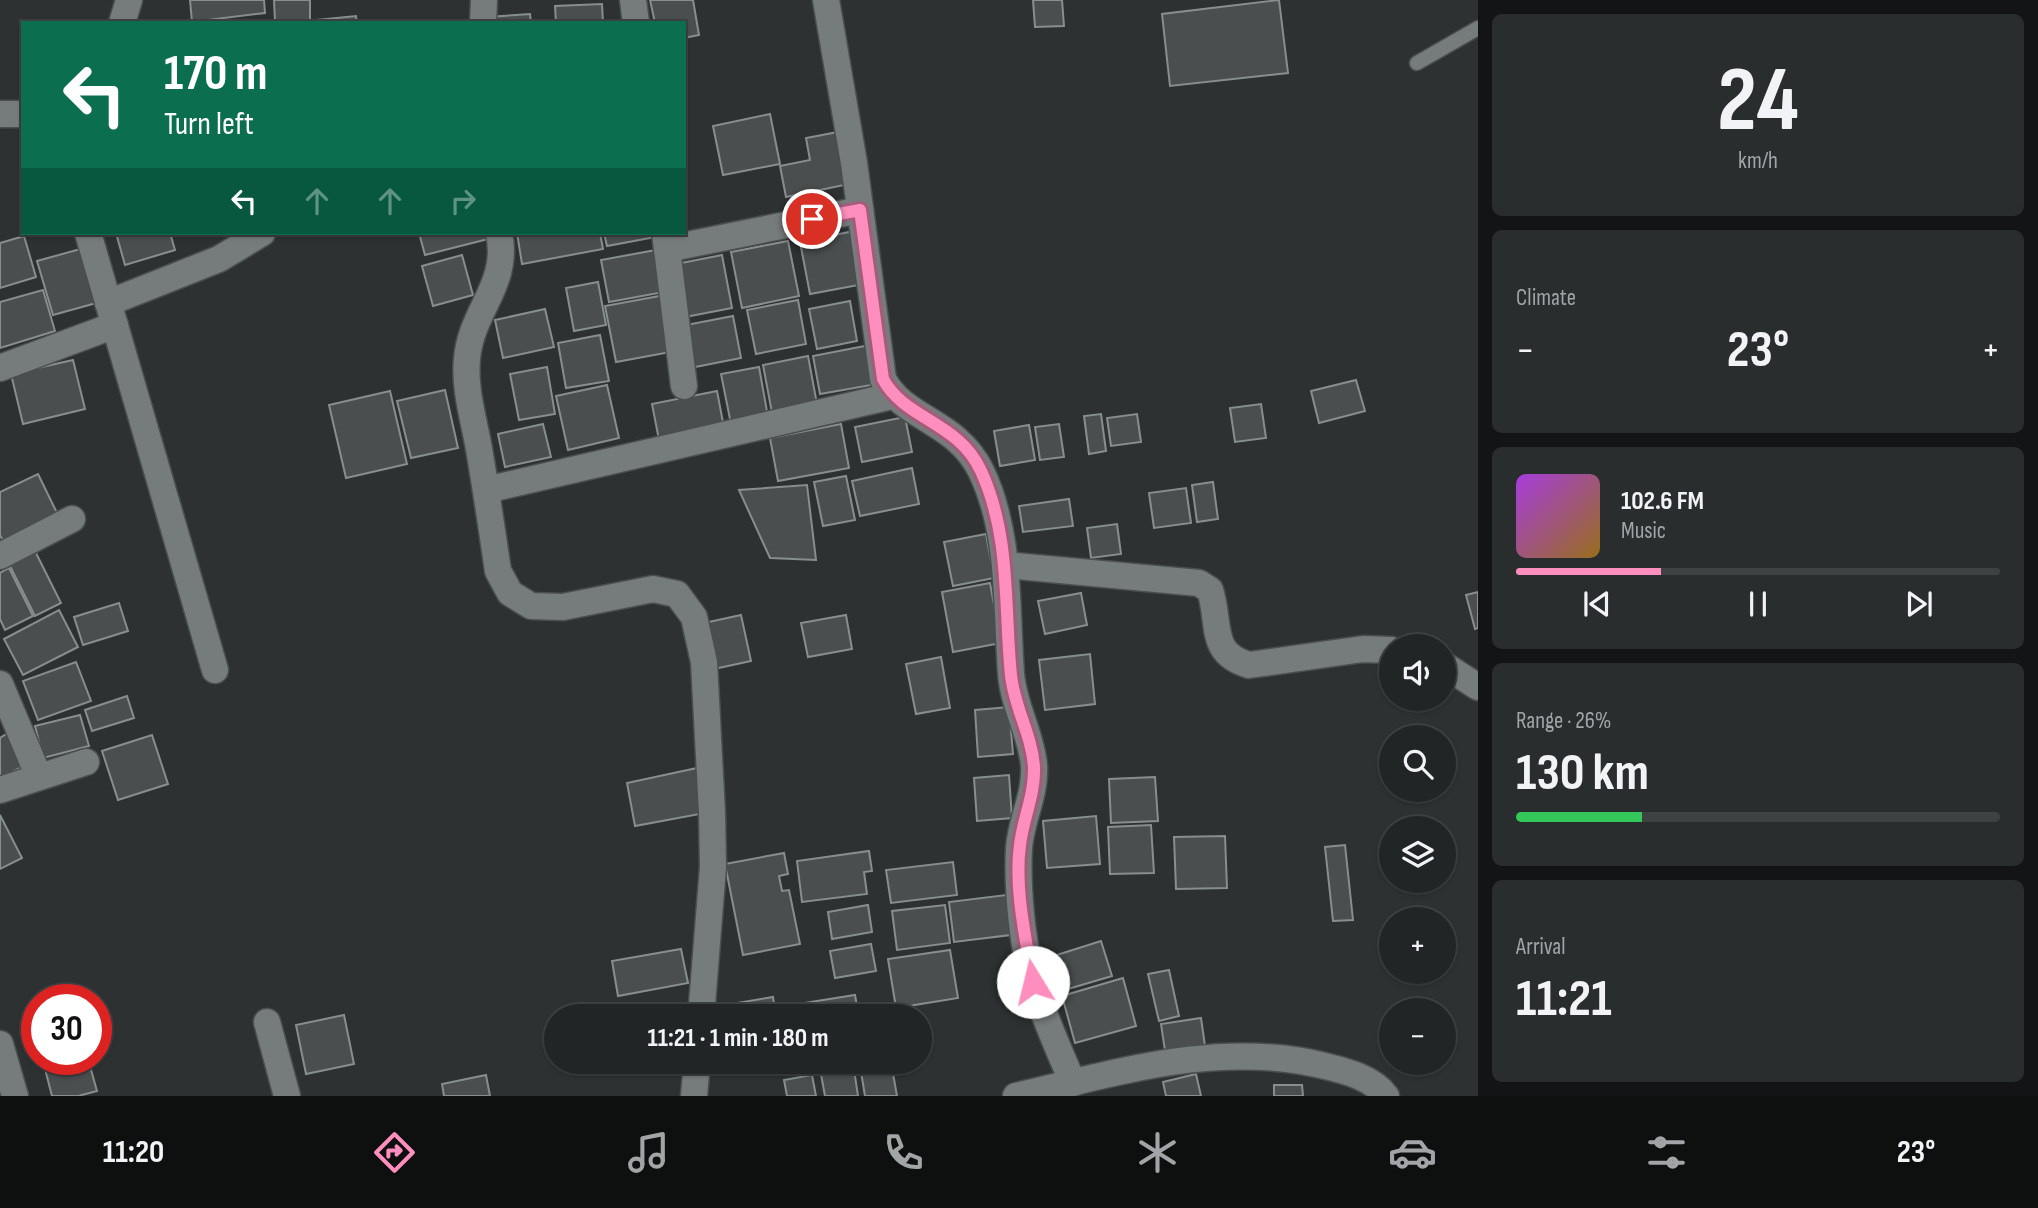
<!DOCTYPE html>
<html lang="en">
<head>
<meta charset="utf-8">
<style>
	:root { --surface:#222526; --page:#2a2d2e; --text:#f1f3f6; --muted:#a2a5a7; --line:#3f4243; --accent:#fe8ebd }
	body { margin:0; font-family:"Sofia Sans Condensed",sans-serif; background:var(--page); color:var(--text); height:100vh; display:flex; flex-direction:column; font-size:26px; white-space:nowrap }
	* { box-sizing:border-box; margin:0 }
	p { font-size:23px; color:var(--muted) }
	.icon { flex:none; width:38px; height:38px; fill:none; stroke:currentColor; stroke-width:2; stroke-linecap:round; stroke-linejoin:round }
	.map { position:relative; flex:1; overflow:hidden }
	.side { display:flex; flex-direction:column; gap:14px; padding:14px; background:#131415; width:560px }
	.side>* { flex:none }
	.hud { position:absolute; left:21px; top:21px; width:665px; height:214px; border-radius:0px; box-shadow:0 2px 5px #0004,0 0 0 2px var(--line); background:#0b6e4f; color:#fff; overflow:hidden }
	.fabs { position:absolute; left:1379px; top:634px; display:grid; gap:14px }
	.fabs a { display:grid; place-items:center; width:77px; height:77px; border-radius:50%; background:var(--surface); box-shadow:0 2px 5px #0004,0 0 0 2px var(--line); font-size:35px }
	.speed { position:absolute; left:21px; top:984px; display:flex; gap:14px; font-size:35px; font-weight:700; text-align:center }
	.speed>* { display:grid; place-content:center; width:91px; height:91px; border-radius:50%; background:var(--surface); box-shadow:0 2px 5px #0004,0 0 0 2px var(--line); line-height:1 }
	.speed .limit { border:10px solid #d22; background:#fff; color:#111 }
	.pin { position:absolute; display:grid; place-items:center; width:60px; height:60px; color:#fff; margin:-30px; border:4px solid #fff; border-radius:50%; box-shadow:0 2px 7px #0007 }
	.me { position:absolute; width:77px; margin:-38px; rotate:351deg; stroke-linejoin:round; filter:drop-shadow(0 0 5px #0008) }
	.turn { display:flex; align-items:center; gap:24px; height:147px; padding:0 28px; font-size:32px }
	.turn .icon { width:91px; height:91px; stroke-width:2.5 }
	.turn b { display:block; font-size:49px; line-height:60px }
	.lanes { display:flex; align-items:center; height:66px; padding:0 28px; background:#0003; justify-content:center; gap:35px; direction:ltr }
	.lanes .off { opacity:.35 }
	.big { font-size:52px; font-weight:700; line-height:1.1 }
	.side .tile { flex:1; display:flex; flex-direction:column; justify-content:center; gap:10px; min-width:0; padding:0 24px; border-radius:10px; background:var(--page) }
	.side .dial { align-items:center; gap:0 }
	.dial b { font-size:91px; line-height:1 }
	.song { display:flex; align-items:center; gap:21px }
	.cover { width:84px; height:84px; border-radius:10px; background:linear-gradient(135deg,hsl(280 70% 55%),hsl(40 70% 35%)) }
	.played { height:7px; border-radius:4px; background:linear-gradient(90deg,var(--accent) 30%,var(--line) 30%) }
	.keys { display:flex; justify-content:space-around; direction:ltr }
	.heat { display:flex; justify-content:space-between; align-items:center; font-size:38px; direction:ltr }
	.charge { height:10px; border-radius:5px; background:linear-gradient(90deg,#34c759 26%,var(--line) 0) }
	.trip { position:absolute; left:544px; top:1004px; width:388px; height:70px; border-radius:35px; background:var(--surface); box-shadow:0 2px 5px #0004,0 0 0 2px var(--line); font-weight:700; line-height:70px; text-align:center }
	.tabs { display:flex; height:112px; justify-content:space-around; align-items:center; background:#0e0f0f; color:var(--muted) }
	.tabs .icon { width:49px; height:49px }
	.tabs .current { color:var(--accent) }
	.tabs b { font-size:32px; color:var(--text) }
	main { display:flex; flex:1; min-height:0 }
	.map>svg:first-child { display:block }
	.building { fill:#4a4e4f; stroke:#888d8d; stroke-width:2 }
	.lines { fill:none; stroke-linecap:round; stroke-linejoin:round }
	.lane-casing { stroke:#4a4e4f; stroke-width:17 }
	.street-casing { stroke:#4a4e4f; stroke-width:29 }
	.lane { stroke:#767b7b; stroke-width:14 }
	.street { stroke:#767b7b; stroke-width:26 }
	.route-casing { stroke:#a55c7b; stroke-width:18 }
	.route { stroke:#fe8ebd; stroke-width:12 }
</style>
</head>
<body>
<main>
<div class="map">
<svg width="1478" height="1096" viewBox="0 0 1478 1096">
	<rect width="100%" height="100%" fill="#2d3132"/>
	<g class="building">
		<polygon points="190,0 264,0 265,13 192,22"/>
		<polygon points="274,0 310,0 310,20 275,21"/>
		<polygon points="650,0 693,0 699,35 684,38 684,23 655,23"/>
		<polygon points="1033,0 1062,0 1064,26 1035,27"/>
		<polygon points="1279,0 1288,73 1170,86 1162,14"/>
		<polygon points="602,4 603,23 556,23 555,6"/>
		<polygon points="530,14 531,23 487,23 487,17"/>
		<polygon points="356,16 357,23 317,23 317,20"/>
		<polygon points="770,114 780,164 723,175 713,126"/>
		<polygon points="838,132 849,184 786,197 780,166 810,160 806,138"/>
		<polygon points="854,231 864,284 810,294 800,242"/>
		<polygon points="116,233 170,233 175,250 125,265"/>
		<polygon points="419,233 490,233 492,238 425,255"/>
		<polygon points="517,233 600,233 603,249 522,264"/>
		<polygon points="604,233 660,233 661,236 607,246"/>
		<polygon points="24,236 36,277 0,288 0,243"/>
		<polygon points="788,241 799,296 742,308 731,252"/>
		<polygon points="84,248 100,302 53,315 37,261"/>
		<polygon points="656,250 664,292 609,302 601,260"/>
		<polygon points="462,255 473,295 433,306 422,266"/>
		<polygon points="722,255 732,308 680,318 671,265"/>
		<polygon points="598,282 606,325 574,331 566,288"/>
		<polygon points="43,290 55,331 0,348 0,302"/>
		<polygon points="665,295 676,351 616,362 605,306"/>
		<polygon points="798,300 806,344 756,354 747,310"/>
		<polygon points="850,301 857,341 817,349 809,309"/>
		<polygon points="545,309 554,347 503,358 495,320"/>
		<polygon points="733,316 741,358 690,368 681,326"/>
		<polygon points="600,335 609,381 566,388 558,343"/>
		<polygon points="870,345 877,384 820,394 813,356"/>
		<polygon points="808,356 817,404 772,413 763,365"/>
		<polygon points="73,360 85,409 23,424 11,374"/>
		<polygon points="547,367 555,414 519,420 510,374"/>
		<polygon points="759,367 768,417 731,424 721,374"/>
		<polygon points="1356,380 1365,411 1319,423 1311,391"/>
		<polygon points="607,385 619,438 568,450 556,396"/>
		<polygon points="445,390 458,448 411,458 397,401"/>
		<polygon points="390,391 407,464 346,478 329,405"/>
		<polygon points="717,391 725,433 660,445 652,404"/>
		<polygon points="1261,404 1266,438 1235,442 1230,408"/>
		<polygon points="1101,414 1106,451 1089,454 1084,416"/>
		<polygon points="1137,414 1141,442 1111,446 1107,418"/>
		<polygon points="905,417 912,452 862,462 855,427"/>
		<polygon points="543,424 551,457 505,467 498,434"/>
		<polygon points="841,424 849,468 778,481 770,438"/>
		<polygon points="1059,424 1064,457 1040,460 1035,427"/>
		<polygon points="1029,425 1035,460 1000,466 994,431"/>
		<polygon points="912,468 919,504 860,516 852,481"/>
		<polygon points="38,474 59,517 4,543 0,535 0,492"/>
		<polygon points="846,476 855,520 823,526 814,482"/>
		<polygon points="1213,482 1218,519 1197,522 1192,485"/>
		<polygon points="807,485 816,560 770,558 739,490"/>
		<polygon points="1186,488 1191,523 1154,528 1149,493"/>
		<polygon points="1069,499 1073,526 1023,532 1019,506"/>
		<polygon points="1117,524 1121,554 1091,558 1087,528"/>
		<polygon points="986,534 994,578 953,586 944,542"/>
		<polygon points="35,551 61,603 35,616 9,564"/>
		<polygon points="9,568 33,616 5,630 0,619 0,573"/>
		<polygon points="990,583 1001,643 953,652 942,592"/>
		<polygon points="1478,592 1478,628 1475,629 1466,595"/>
		<polygon points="1081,593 1087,625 1045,634 1038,601"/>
		<polygon points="119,603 128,631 83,645 74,617"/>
		<polygon points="59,610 78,647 23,675 4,639"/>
		<polygon points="741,615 751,661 714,669 704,623"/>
		<polygon points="846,615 852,649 808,657 801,623"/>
		<polygon points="1090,654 1095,704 1045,710 1039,660"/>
		<polygon points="941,657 950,708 916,714 906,664"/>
		<polygon points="76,662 91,701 38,720 23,681"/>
		<polygon points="127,696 134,718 92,731 85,710"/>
		<polygon points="1009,707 1013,754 978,757 975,710"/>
		<polygon points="80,715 89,746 43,758 35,726"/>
		<polygon points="8,733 24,766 0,778 0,738"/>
		<polygon points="152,735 168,784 118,800 102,751"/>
		<polygon points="697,768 705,813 635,826 627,783"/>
		<polygon points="1009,775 1012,818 977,821 974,778"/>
		<polygon points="1155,777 1158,821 1111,823 1109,779"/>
		<polygon points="0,815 22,858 0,869"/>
		<polygon points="1096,816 1100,864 1047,868 1043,821"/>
		<polygon points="1151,825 1154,873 1110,874 1108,827"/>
		<polygon points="1225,836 1227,888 1176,889 1174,837"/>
		<polygon points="1345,845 1353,920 1333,921 1325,847"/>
		<polygon points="869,851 872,871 864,872 867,894 802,902 797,861"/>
		<polygon points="784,853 788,874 779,876 782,891 789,890 800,944 743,955 725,864"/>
		<polygon points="953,862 957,895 891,903 886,870"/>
		<polygon points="1014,894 1019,934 954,942 949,902"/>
		<polygon points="868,905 872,932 832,939 828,912"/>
		<polygon points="945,905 950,943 897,950 892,911"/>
		<polygon points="1101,941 1112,976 1051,994 1041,960"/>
		<polygon points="871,944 876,971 835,978 830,951"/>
		<polygon points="681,949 688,983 618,996 612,961"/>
		<polygon points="950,950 958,998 896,1008 888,959"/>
		<polygon points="1169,970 1179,1016 1159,1021 1148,974"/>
		<polygon points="1123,978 1136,1026 1075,1043 1062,996"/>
		<polygon points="855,995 859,1017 806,1017 804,1003"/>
		<polygon points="773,997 776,1017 720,1017 719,1006"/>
		<polygon points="344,1015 354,1064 306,1074 296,1025"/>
		<polygon points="1201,1018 1205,1046 1165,1051 1161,1024"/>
		<polygon points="82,1059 88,1059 97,1091 78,1096 52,1096 45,1069"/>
		<polygon points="880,1062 891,1062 897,1096 865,1096 860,1066"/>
		<polygon points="853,1063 858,1096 825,1096 820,1069"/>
		<polygon points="1196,1074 1201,1096 1166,1096 1163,1082"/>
		<polygon points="486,1075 490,1096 444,1096 442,1084"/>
		<polygon points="812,1075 816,1096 787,1096 784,1080"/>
		<polygon points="1274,1085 1302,1085 1303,1096 1274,1096"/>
	</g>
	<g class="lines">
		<defs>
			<polyline id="lane" points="1417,63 1478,28"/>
			<g id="street">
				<polyline points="633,0 636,23"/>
				<path d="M826,0L854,163L883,379C904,420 956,420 981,471C1011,533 1006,606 1011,673C1013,705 1031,733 1034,765C1036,795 1021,819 1019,848C1017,887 1022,947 1034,984C1044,1018 1059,1050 1073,1083"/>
				<polyline points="122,23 129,0"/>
				<polyline points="483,23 484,0"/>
				<polyline points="0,114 23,114"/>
				<polyline points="88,233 215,670"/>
				<path d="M499,233C510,285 471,310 467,359C464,389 474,420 479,449C486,489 492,530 498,571L510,593L531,606L563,607L653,589L677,594L694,617L704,662L712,813L713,867L701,1017"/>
				<polyline points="665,233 684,386"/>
				<polyline points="667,249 860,210"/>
				<polyline points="108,303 219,259 262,233"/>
				<polyline points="0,368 115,325"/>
				<polyline points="486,490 892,396"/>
				<polyline points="0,556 72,519"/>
				<path d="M1005,565L1199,583L1210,590C1221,624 1208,653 1249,665L1363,649L1391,650"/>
				<polyline points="1444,665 1478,687"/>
				<polyline points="0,684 39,777"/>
				<polyline points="0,790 86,762"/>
				<polyline points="267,1022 287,1096"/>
				<polyline points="0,1044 15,1096"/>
				<polyline points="694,1096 697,1062"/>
				<path d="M1016,1096C1119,1072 1221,1040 1325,1066C1346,1071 1373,1078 1386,1096"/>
			</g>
		</defs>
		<use href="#lane" class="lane-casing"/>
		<use href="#street" class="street-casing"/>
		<use href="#lane" class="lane"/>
		<use href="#street" class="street"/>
	</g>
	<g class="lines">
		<defs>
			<path id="route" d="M812,219L860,210L883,379C905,420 958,421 981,471C1011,536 1004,607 1011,675C1014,707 1032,735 1034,767C1035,795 1023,818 1020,845C1014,889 1026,939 1033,982"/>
		</defs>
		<use href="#route" class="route-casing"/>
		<use href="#route" class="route"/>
	</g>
</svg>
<div class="fabs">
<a><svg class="icon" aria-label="sound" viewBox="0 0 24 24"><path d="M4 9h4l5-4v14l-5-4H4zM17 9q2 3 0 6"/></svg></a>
<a><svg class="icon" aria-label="search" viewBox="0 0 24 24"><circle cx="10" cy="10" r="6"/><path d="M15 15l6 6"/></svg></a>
<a><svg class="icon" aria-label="layers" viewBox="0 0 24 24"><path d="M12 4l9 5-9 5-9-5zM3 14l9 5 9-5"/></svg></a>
<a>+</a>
<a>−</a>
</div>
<div class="speed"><div class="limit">30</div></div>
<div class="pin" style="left:812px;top:219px;background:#d93025"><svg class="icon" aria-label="arrive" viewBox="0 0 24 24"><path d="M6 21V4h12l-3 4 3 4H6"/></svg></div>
<svg class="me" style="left:1033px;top:982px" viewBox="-20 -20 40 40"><circle r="19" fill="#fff"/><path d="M0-13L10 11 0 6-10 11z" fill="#fe8ebd"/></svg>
<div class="trip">11:21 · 1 min · 180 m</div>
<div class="hud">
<div class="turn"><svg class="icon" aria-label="left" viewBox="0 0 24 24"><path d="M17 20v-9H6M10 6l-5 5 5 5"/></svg><div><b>170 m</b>Turn left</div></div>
<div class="lanes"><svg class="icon" aria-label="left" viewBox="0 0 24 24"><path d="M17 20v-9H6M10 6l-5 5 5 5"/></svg><svg class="icon off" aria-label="ahead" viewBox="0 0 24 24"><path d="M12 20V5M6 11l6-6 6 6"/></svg><svg class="icon off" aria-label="ahead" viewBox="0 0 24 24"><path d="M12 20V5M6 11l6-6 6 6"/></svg><svg class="icon off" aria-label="right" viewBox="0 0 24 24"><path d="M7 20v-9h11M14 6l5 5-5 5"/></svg></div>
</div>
</div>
<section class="side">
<div class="tile dial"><b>24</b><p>km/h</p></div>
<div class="tile"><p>Climate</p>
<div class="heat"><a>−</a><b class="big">23°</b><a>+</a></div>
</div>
<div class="tile">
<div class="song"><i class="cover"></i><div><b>102.6 FM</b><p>Music</p></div></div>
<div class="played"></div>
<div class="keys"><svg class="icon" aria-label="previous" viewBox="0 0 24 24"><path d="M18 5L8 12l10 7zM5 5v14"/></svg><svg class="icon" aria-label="pause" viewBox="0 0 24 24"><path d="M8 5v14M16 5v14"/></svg><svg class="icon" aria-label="next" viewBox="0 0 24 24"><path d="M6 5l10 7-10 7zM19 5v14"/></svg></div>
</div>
<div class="tile"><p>Range · 26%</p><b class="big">130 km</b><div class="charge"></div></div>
<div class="tile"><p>Arrival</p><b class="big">11:21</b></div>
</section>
</main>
<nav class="tabs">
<b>11:20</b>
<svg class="icon current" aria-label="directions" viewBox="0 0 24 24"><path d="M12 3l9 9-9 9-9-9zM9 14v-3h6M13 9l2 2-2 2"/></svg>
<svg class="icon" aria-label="music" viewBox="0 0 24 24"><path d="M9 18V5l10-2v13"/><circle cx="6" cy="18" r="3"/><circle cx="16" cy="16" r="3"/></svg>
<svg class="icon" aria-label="phone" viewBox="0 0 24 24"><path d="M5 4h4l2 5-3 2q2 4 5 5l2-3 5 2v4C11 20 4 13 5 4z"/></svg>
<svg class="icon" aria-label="climate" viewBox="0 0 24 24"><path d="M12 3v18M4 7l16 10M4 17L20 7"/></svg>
<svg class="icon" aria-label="car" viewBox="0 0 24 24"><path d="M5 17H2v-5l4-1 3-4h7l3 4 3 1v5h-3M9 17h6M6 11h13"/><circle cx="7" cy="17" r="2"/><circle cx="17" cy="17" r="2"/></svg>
<svg class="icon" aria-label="filters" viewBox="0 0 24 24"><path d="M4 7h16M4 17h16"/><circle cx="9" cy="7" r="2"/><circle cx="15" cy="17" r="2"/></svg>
<b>23°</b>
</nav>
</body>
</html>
